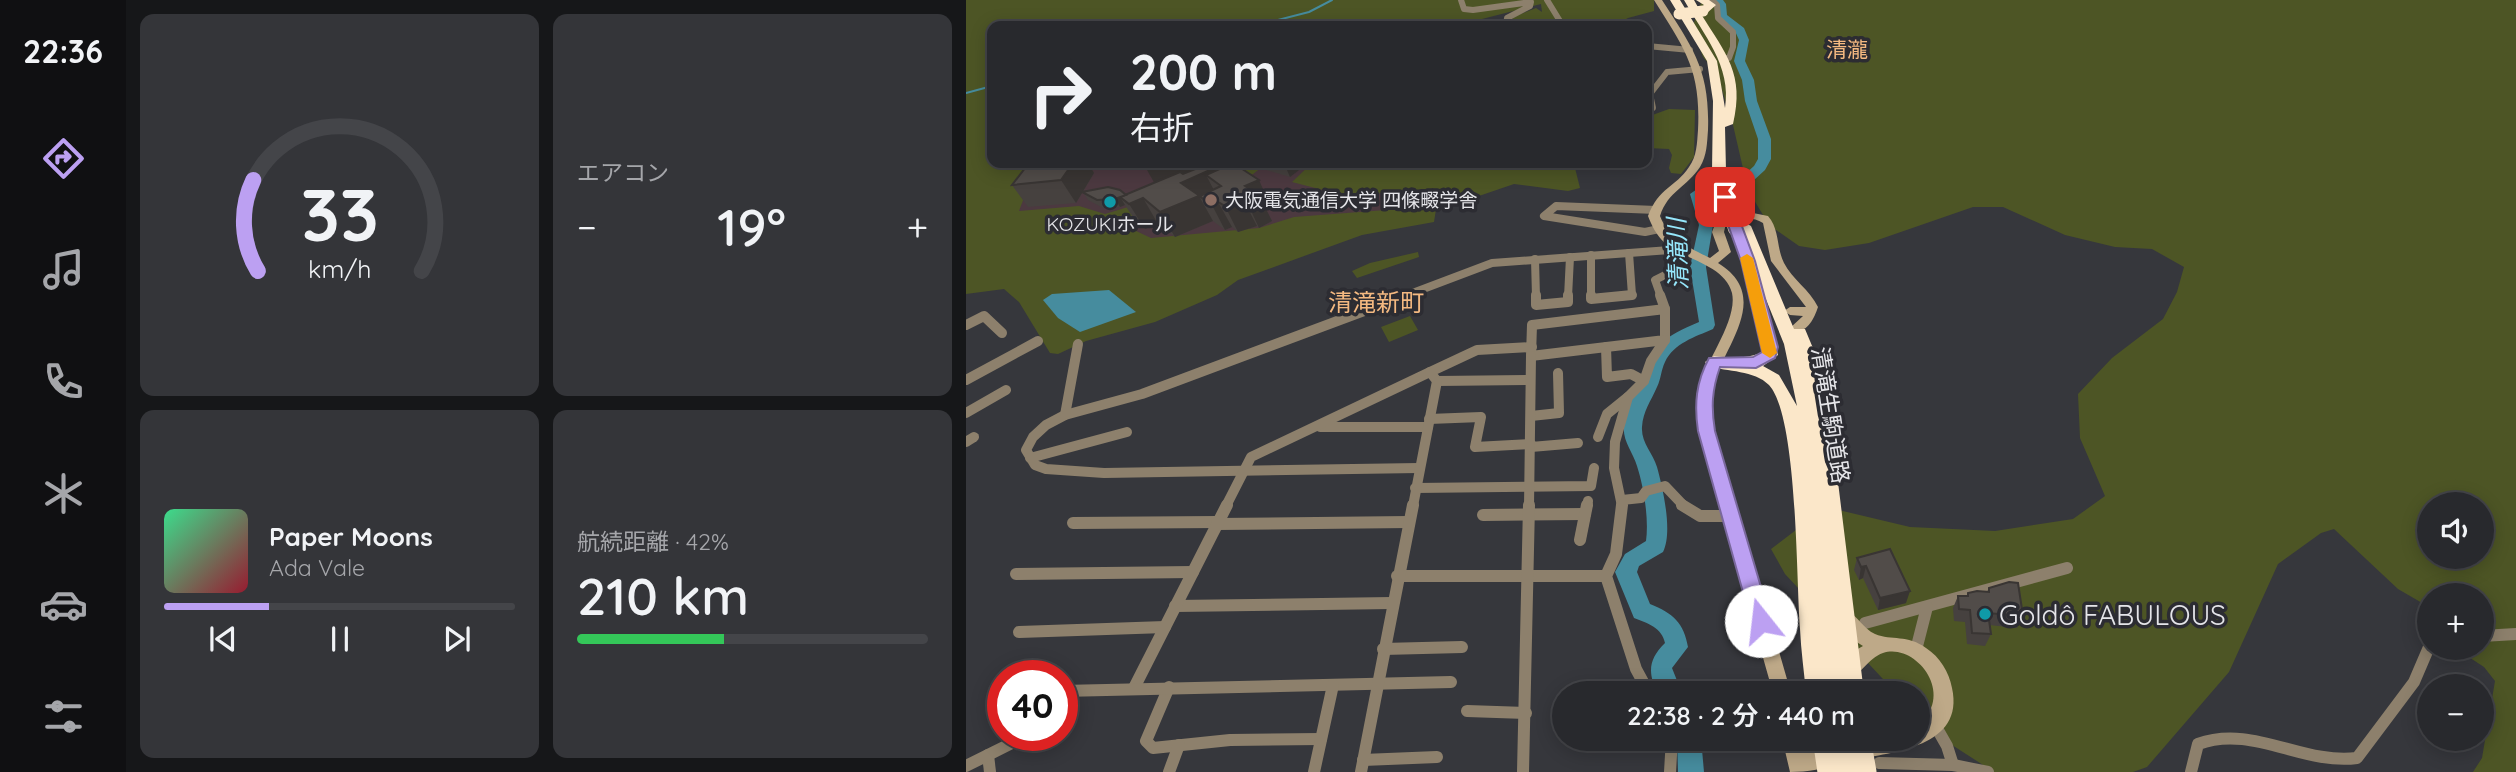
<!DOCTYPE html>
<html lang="ja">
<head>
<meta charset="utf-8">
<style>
	:root { --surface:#28292d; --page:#343539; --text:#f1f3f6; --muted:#a5a6aa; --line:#444549; --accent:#bca0f2 }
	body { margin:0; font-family:Quicksand,"Noto Sans JP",sans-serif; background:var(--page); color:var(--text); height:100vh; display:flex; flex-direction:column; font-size:26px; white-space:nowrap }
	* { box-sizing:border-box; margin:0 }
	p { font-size:23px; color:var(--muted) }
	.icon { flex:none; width:38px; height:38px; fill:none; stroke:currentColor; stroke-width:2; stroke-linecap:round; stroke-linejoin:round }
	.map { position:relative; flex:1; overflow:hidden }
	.side { display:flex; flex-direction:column; gap:14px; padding:14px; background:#161719; width:840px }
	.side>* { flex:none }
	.guide { position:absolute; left:21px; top:21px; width:665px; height:147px; border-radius:14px; box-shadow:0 4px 18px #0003,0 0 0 2px var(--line); background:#28292d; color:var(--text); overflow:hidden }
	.tools { position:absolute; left:1451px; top:492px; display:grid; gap:14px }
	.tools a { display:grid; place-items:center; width:77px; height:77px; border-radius:50%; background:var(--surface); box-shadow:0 4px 18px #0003,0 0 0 2px var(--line); font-size:35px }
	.speed { position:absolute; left:21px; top:660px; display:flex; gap:14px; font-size:35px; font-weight:700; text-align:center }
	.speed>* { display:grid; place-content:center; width:91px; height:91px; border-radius:50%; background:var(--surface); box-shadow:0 4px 18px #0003,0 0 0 2px var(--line); line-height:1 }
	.speed .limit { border:10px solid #d22; background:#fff; color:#111 }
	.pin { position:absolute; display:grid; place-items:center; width:60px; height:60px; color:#fff; margin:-30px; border-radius:14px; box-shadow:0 4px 10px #0006 }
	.me { position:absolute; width:77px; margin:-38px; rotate:344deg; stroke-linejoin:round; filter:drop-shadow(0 0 5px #0008) }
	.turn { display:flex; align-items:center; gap:24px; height:147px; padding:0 28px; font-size:32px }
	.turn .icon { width:91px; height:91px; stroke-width:2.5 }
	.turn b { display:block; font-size:49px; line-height:60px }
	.big { font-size:52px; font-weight:600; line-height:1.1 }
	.side .widget { flex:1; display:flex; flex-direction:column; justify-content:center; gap:10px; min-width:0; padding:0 24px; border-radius:14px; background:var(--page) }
	.side .dial { align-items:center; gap:0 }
	.dial svg { height:182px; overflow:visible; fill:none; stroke:var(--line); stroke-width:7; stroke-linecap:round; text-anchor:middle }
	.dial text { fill:var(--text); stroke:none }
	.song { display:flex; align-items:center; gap:21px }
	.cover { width:84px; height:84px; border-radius:10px; background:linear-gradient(135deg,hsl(150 70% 55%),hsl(350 70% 35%)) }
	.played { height:7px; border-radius:4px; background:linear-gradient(90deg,var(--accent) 30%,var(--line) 30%) }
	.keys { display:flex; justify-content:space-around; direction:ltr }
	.heat { display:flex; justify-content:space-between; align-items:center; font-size:38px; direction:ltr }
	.charge { height:10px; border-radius:5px; background:linear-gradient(90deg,#34c759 42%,var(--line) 0) }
	.side .tiles { flex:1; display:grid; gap:14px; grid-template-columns:repeat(2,1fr) }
	.trip { position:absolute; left:586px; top:681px; width:378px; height:70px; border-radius:35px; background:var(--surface); box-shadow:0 4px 18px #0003,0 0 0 2px var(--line); font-weight:600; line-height:70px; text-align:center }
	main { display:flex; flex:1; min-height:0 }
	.dock { display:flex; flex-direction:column; width:126px; justify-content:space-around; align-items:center; background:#101012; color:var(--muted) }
	.dock .icon { width:49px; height:49px }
	.dock .selected { color:var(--accent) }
	.dock b { font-size:32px; color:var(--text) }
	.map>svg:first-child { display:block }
	.education { fill:#4c3940 }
	.green { fill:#4d5525; fill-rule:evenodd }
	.water { fill:#468c9e }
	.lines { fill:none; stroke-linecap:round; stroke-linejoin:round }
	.stream { stroke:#468c9e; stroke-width:2 }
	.river { fill:#468c9e; fill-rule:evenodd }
	.street-far3 { stroke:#8d806c; stroke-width:6 }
	.street-far2 { stroke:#8d806c; stroke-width:8 }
	.street-far1 { stroke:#8d806c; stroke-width:10 }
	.street { stroke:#8d806c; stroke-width:12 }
	.secondary { fill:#bea988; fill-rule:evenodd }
	.highway { fill:#fbe7c9; fill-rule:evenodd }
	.highway-bridge-far2 { stroke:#fbe7c9; stroke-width:11 }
	.highway-bridge-far1 { stroke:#fbe7c9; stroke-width:14 }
	.highway-bridge { stroke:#fbe7c9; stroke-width:23 }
	.wall { fill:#46413f }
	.shaded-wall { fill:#393533 }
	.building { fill:#514c49; stroke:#393533; stroke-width:2 }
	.route { fill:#bca0f2; stroke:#7a689d; stroke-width:2 }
	.slow { fill:#f59e0b }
	.education-dot { fill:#8d6e63; stroke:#2c2c32; stroke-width:2.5 }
	.culture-dot { fill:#0f9aa8; stroke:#2c2c32; stroke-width:2.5 }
	.labels { text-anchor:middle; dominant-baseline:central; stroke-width:7; stroke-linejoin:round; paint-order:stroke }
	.far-poi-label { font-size:19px; fill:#e5e5e9; stroke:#2c2c32; text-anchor:start }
	.far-neighbourhood-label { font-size:21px; fill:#f4b981; stroke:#2c2c32 }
	.street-label { font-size:23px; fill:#e5e5e9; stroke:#2c2c32 }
	.water-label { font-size:24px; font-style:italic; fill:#96e7fc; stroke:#2c2c32 }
	.neighbourhood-label { font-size:24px; fill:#f4b981; stroke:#2c2c32 }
	.near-poi-label { font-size:28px; fill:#e5e5e9; stroke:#2c2c32; text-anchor:start }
</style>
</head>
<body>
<main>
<nav class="dock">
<b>22:36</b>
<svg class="icon selected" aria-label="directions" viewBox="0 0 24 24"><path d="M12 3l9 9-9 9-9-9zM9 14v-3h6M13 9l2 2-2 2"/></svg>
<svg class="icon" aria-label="music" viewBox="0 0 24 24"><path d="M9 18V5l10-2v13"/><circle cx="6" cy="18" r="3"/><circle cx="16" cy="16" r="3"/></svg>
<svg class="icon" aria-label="phone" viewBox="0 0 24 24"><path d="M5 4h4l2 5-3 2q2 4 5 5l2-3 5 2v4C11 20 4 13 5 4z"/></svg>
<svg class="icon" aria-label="climate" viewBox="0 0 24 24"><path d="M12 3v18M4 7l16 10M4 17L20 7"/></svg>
<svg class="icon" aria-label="car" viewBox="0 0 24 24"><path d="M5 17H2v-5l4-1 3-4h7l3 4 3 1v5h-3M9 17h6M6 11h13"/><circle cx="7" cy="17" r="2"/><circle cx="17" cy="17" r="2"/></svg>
<svg class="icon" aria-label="filters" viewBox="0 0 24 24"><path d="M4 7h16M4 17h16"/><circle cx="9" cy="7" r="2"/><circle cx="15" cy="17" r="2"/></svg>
</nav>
<section class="side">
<div class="tiles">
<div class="widget dial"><svg viewBox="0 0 100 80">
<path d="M14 69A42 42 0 1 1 86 69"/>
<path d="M14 69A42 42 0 0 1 12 29" stroke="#bca0f2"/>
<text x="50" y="56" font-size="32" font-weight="700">33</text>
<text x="50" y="72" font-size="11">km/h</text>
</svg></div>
<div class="widget"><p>エアコン</p>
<div class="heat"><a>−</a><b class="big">19°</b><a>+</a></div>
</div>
<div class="widget">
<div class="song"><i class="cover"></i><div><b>Paper Moons</b><p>Ada Vale</p></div></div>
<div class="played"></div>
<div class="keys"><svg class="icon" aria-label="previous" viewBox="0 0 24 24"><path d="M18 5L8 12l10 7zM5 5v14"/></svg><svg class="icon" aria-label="pause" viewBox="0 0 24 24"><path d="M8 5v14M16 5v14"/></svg><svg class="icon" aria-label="next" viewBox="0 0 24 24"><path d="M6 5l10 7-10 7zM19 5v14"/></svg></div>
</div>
<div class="widget"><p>航続距離 · 42%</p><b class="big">210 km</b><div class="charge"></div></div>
</div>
</section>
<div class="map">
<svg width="1550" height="772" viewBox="0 0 1550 772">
	<rect width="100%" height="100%" fill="#36373c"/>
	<polygon class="education" points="70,163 390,163 446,192 441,208 177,246 43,208"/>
	<g class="green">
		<polygon points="0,0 688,0 688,11 662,18 648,26 578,26 577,24 543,26 547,17 570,8 576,12 575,4 516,19 517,26 26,26 26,163 71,163 53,211 113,206 139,214 258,178 258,163 301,163 272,186 233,190 153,223 185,238 293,228 328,217 433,209 434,197 424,192 384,197 326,182 346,163 612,163 609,168 614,188 602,191 548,184 510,197 471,203 468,222 396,235 272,280 251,295 189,322 120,341 92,354 84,353 53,302 38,289 0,294"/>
		<path d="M736,0H1550V772H1507L1516,758L1529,681L1518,667L1489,648H1516V642H1520L1516,628V595H1463V607L1432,589L1368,529L1355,533L1312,564L1263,672L1181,767L1167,772H1028L972,736L952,715V693H930L819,574L805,549L860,507L944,527L1029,531L1107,519L1139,496L1114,438L1112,394L1146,358L1197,319L1211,292L1218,267L1186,249L1149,247L1099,235L1037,207H1007L903,243L859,250L833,246L803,225L782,190L767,125L751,74L737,57L726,28ZM1463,504H1516V556H1463Z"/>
		<polygon points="703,109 729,110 728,157 715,174 705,173 703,168 706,155 703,149 681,148 681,117"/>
		<polygon points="452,252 453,257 391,278 386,271 404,263"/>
		<polygon points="444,316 452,330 423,342 415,327"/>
	</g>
	<polygon class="water" points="143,290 170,312 114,332 92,318 77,300 86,294"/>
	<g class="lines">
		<g class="stream">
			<polyline points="288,26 343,12 366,0"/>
			<polyline points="0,93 26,86"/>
		</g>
		<g class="river">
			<path d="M746,0H757L760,4L761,15L778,28L783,40L779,61L788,80L791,101L805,139V159L799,170L787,181L756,185L738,195L747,225L740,267L749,325L747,329C729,337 708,343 699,362C695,370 695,379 691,387C685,401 677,411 676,427C675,443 687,453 691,467C697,489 707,532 697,552L673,566L671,572L684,604C707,613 718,623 722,647L706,668L716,693H691C682,672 682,660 699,643C696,628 682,623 668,618L649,572L659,554L680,541C683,519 678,488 671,466C667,452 656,441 658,425C660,417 662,406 665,399C668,392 674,388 676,381C688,343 698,337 733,322L724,267L733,225L724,194L744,180L778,175L788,166L792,159V139L779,101L776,80L768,61L773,40L769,31L751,16L752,7Z"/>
			<polygon points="711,738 735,738 738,772 712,772"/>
		</g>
		<g class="street-far3">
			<polyline points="495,0 498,9 507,10 565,2 564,6 541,18 540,26"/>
			<polyline points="581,0 597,26"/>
			<polyline points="746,0 751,5 752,18 767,32 767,47 763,58 759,58"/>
			<polyline points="681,46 724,50"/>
			<polyline points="681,111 687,108 684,94 701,72 734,69"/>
		</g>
		<g class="street-far2">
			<polyline points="690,210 590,206 578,216 679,232 693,229"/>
			<polyline points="625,255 625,297"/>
			<polyline points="569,259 570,297"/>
			<polyline points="436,297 526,263 704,250 710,245"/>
			<polyline points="602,297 604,257"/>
			<polyline points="650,297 666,295 663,253"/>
			<polyline points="695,297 689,280 703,273 704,250"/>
		</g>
		<g class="street-far1">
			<polyline points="441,295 176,394 99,415 80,425 67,437 60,450 69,465 80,469 138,473 453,468"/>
			<polyline points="570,295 570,305 602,302 602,295"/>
			<polyline points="625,295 625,299 666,295"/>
			<polyline points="694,295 699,309"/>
			<polygon points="699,309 699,340 565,356 566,325"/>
			<polyline points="0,325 18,316 36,333"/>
			<polyline points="640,347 641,377 665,374 678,381"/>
			<polyline points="0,380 72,341"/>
			<polyline points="471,381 564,380"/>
			<polyline points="0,413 40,390"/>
			<polyline points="99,415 112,344"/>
			<polyline points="565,416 593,413 592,373"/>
			<polyline points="463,419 515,417 509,447 565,444"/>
			<polyline points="354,427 462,427"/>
			<polyline points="632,437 641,414 662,397"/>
			<polyline points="0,442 8,437"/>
			<polyline points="565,447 612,443"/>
			<polyline points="64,458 161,432"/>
			<polyline points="449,488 625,486 628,468"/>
			<polyline points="656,500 675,498 680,491 699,486 718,506"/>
			<polyline points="260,506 285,457 464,372"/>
			<polyline points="447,506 471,381 464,372 511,350 566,347"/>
			<polyline points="563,506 565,356"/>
			<polyline points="621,506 622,501"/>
			<polyline points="656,506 648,468 649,442 662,397 678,381 685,361 699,340"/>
		</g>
		<g class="street">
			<polyline points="656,505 650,554 640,576 670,669 683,693"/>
			<polyline points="716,505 734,516 765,516"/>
			<polyline points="517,515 619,514"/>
			<polyline points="107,523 252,522"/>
			<polyline points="251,524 443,522"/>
			<polyline points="614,540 621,505"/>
			<polyline points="50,574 227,572"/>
			<polyline points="431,576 640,576"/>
			<polyline points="209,606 426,603"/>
			<polyline points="899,623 1101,568"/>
			<polyline points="53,632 199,627"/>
			<polyline points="1516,636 1550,634"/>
			<polyline points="417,649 496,647"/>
			<polyline points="950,650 961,607"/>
			<polyline points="203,687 180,741 187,748 264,740 355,739"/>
			<polyline points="168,688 261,505"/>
			<polyline points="96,691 485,682"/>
			<polyline points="501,711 560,713"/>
			<polyline points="969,725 981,746 987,765"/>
			<polyline points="22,755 24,772"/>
			<polyline points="397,760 471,757"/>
			<polyline points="913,763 987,765 1022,772"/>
			<polyline points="0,766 48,742"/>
			<polyline points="203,772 213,745"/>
			<polyline points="348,772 367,685"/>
			<polyline points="395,772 447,505"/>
			<polyline points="557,772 563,505"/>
			<polyline points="704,772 706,738"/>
			<path d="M1225,772L1232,744C1286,724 1336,765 1391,758L1448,682L1463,647"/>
		</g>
		<g class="secondary">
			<path d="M688,0H696C727,48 744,70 742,130C741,143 741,155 734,167C721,187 702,191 694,216C703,239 722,247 744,258L753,251L746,232L751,219L777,211L802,216C814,230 810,247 818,263C826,279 844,290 852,307C848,319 841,334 826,331L824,328L837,316L824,315L818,311L824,307H840L805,261L797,223C785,215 773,219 760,223L758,232L765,252L752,263C807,297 758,345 746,388C743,399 744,410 746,420L825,693H807L733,431C731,417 728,402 732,388C739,363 772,320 766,293C759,265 719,260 699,243C690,235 686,226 682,216C693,187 709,188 723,167C731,156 731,143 732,130C735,70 719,49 688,0Z"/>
			<path d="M880,611C892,615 897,629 909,634C926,641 941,634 960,648C974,657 983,672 986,688C999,747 927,752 888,760L881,757L878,750L881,743L888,740L952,738V725C991,694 949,642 917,653C902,658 895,675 882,680L875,677L873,671C878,659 886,652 897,646C885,639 877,631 871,619L874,613Z"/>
			<path d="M816,738H836L839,752L868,745L875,748L878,755L875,762C858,769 842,772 824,772Z"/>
		</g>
		<g class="highway">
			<path d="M704,0H714L751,61L759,108C766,66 737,34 718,0H728L733,9L738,5L730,0H743L750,5L741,13L735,14C760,54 779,74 767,124L759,127L760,171L766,197L764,200L759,201L752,197L746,171L747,101L741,61Z"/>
			<path d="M778,222L785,226L828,329H839L854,365L864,417L898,693H840C838,672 835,650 834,629C830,580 832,417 803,385C788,370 762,372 742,366L739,362L748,356C761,358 784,359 796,352L775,261L783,257L771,226ZM799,297L818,344L831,406L813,375L797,366L812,355Z"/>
		</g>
		<polyline class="highway-bridge-far2" points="713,14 737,11"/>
		<polyline class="highway-bridge-far1" points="759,197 769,229"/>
		<g class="highway-bridge">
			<polyline points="858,738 863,772"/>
			<polyline points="876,738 881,772"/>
			<polyline points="893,738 899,772"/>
		</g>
	</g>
	<g class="wall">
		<polygon points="63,163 122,163 128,173 117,192 160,195 255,163 255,168 304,205 299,207 306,221 293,228 291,226 272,232 266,227 259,230 247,221 209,237 192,224 179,229 170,222 159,205 154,207 137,208 122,200 117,192 110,203 62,207 46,185"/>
		<polygon points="294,163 330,163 333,170 324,177 297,169"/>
		<polygon points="891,558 940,603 912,610 897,578 893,580 888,570"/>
		<polygon points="1023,588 1057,616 1051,628 1023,625 1025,634 1019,646 1001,644 999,622 988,621 987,608 992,596 1001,596 1002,593 1021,592"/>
	</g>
	<g class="shaded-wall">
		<polygon points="102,163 122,163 128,173 110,203 95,180"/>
		<polygon points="177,163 255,163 256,170 240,175 252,198 233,196 247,221 209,237 194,212 189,184"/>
		<polygon points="318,163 330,163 333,170 324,177"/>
		<polygon points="293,180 304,205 299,207 306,221 293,228 281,202 279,186"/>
		<polygon points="160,195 177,198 192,224 179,229 163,204 154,197 159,205 154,207 149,199"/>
		<polygon points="278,201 291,226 272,232 259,206"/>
		<polygon points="252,202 266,227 259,230 246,205"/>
		<polygon points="900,566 897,578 893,580 895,567"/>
		<polygon points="944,591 940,603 912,610 914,598"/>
	</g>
	<g class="building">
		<polygon points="63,163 107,163 95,180 46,185"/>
		<polygon points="267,163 293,180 279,186 294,196 281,202 278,201 259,206 252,202 246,205 233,196 194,212 177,198 163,204 154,197 214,172 217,174 242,164 244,170 215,183 234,196 255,186 240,175"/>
		<polygon points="142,187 154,190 160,195 149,199 131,200 116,192"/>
		<polygon points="924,549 944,591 914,598 900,566 895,567 891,558"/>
		<polygon points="1043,582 1052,583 1057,616 1022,613 1025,634 1006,633 1004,610 993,609 992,596 1002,596 1002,593 1011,591 1023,592 1023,588"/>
	</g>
	<path class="route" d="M759,193L765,197L789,261L812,347L809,358L790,368L754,367C746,390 745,407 749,431L805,621L802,628L795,630L788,628L785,621L732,431C728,404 730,382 743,358L787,357L796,352L775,261L752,197Z"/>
	<polygon class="slow" points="781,254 787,258 811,353 804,358 796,353 774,258"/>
	<circle class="education-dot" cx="245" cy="200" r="7"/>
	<g class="culture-dot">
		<circle cx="144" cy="202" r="7"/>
		<circle cx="1019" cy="614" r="7"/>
	</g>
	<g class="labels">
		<g class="far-poi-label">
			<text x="259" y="200">大阪電気通信大学 四條畷学舎</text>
			<text x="144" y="224" text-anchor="middle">KOZUKIホール</text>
		</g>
		<g class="far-neighbourhood-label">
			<text x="881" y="49">清瀧</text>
		</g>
		<g class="street-label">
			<text transform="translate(865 415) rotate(81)">清滝生駒道路</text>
		</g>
		<g class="water-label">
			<text transform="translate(711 254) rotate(-92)">清滝川</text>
		</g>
		<g class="neighbourhood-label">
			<text x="410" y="302">清滝新町</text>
		</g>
		<g class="near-poi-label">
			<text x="1033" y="614">Goldô FABULOUS</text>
		</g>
	</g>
</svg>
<div class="tools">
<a><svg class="icon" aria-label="sound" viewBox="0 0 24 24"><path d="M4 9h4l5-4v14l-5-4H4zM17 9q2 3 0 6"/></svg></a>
<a>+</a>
<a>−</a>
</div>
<div class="speed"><div class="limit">40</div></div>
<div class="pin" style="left:759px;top:197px;background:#d93025"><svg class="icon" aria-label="arrive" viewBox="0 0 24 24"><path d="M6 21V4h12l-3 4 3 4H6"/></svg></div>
<svg class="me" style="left:795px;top:621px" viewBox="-20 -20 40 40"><circle r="19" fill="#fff"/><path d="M0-13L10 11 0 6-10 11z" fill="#bca0f2"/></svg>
<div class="trip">22:38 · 2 分 · 440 m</div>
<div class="guide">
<div class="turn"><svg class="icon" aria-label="right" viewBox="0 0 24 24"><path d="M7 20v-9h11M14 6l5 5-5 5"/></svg><div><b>200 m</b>右折</div></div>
</div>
</div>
</main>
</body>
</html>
